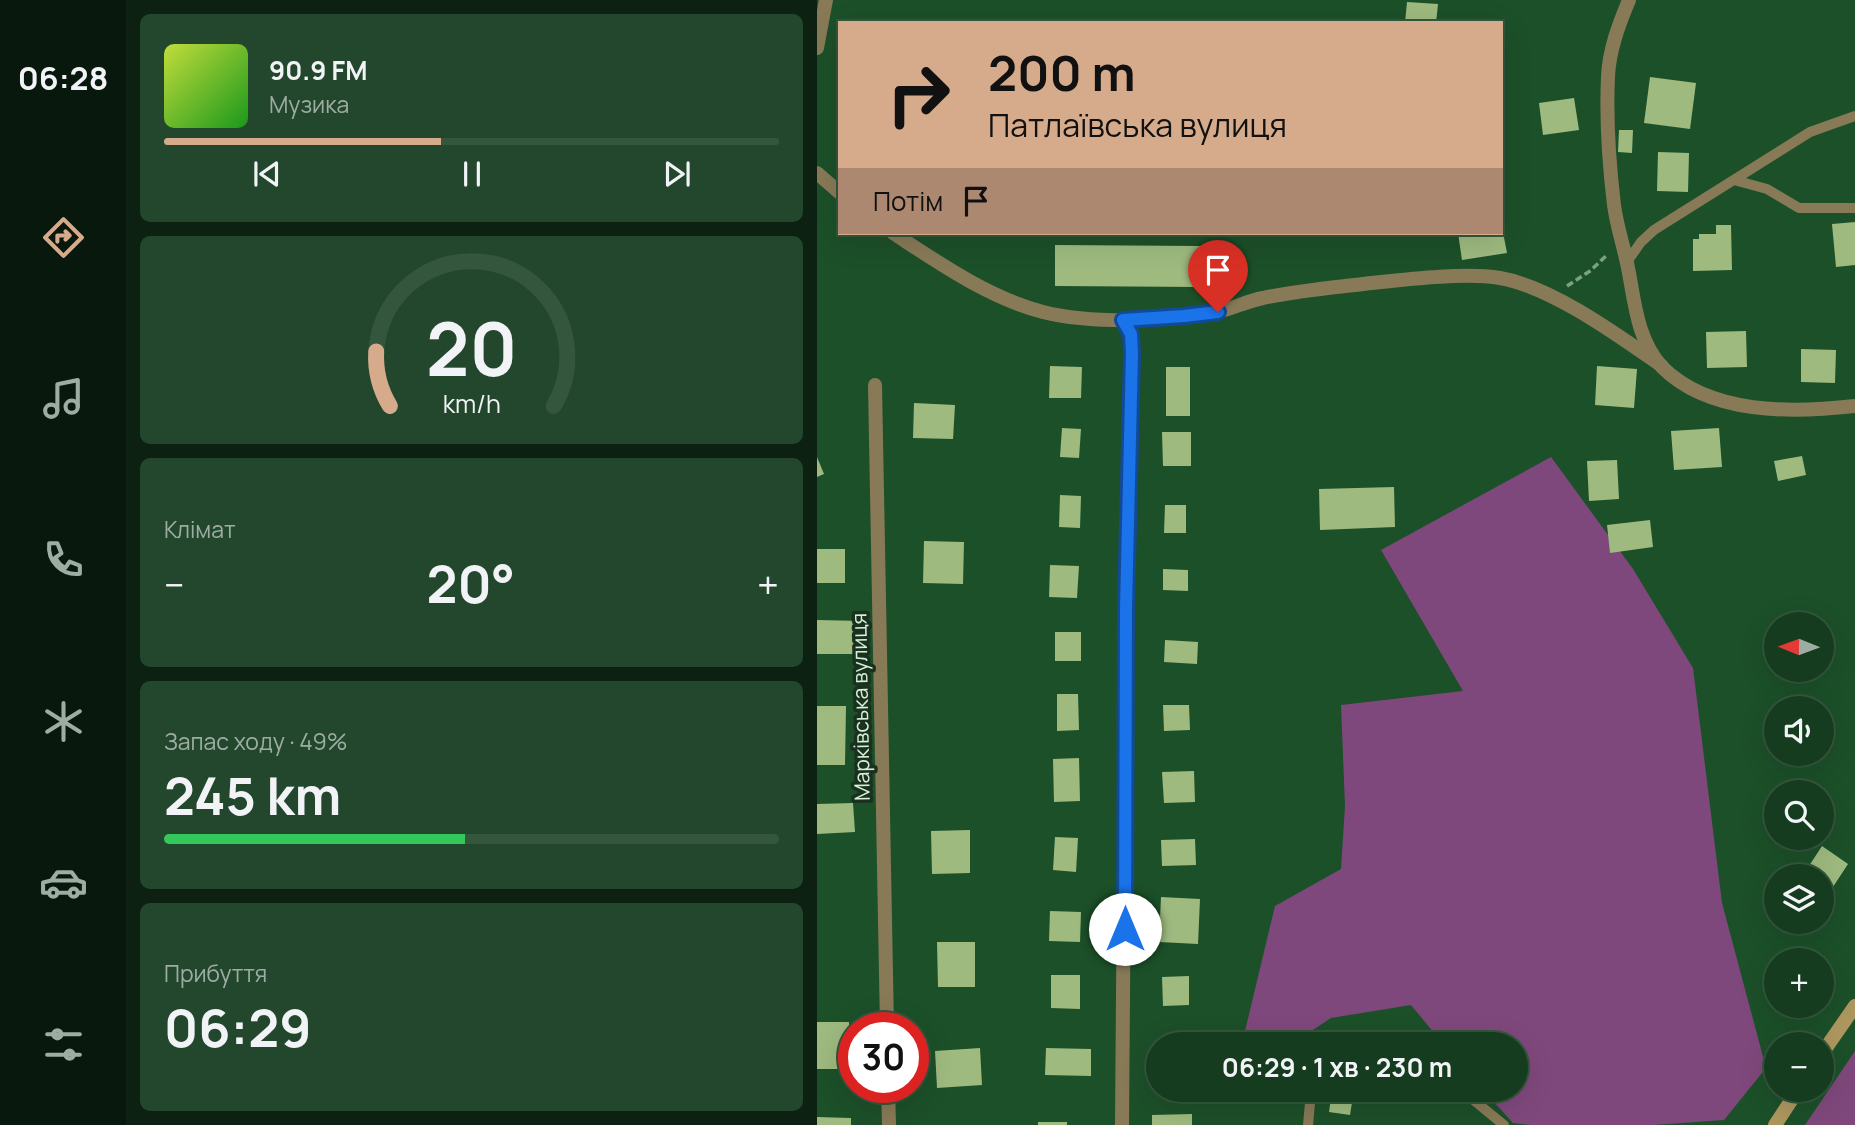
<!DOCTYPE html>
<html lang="uk">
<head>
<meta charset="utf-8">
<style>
	:root { --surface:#153c1f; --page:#22472c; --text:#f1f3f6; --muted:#9dada4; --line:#34563d; --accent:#d6ab8b }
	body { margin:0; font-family:Manrope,sans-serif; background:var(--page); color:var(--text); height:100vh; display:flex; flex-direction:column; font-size:26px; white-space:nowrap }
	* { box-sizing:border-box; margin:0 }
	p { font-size:23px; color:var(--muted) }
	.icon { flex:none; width:38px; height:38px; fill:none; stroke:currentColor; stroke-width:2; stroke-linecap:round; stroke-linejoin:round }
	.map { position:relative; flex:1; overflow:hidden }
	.sheet { display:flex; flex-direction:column; gap:14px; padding:14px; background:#0c2111; width:691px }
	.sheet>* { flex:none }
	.guide { position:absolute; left:21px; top:21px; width:665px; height:214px; border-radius:0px; box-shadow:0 7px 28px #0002,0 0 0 2px var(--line); background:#d6ab8b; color:#111; overflow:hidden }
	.needle { width:46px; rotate:271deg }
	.controls { position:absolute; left:947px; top:612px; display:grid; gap:14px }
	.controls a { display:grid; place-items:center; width:70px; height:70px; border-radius:50%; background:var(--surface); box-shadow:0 7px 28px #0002,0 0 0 2px var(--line); font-size:35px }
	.speed { position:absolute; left:21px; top:1012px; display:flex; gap:14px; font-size:35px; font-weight:700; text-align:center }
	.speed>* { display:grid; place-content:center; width:91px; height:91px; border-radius:50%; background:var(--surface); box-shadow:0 7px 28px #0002,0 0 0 2px var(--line); line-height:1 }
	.speed .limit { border:10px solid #d22; background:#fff; color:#111 }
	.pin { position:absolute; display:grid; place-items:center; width:60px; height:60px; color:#fff; margin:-72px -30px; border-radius:50% 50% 50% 0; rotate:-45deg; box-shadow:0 0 7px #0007 }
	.pin .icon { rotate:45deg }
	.me { position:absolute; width:77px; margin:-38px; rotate:0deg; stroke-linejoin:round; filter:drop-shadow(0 0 5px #0008) }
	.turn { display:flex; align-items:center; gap:24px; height:147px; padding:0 35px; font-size:32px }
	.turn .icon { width:91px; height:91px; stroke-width:2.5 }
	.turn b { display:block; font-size:49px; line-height:60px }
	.then { display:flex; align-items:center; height:66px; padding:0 35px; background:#0003; gap:14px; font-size:26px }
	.big { font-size:52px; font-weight:700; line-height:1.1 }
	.sheet .widget { flex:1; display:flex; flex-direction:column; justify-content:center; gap:10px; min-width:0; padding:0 24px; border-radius:10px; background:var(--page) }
	.sheet .dial { align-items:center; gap:0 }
	.dial svg { height:182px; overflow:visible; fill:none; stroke:var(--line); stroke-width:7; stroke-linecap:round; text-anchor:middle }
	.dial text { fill:var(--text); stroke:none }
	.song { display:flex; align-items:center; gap:21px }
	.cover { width:84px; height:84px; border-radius:10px; background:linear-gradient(135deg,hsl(70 70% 55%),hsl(120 70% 35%)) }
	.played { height:7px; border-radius:4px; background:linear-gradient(90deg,var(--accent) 45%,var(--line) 45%) }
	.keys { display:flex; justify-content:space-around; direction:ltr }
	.heat { display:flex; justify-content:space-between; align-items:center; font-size:38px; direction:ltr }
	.charge { height:10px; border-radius:5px; background:linear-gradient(90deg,#34c759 49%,var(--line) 0) }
	.trip { position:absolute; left:329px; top:1032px; width:382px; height:70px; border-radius:35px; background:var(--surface); box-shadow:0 7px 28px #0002,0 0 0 2px var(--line); font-weight:700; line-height:70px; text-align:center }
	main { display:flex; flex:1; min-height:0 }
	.dock { display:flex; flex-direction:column; width:126px; justify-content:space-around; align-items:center; background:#08180c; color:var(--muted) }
	.dock .icon { width:49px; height:49px }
	.dock .active { color:var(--accent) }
	.dock b { font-size:32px; color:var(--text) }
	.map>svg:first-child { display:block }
	.green { fill:#7f487c }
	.building { fill:#9eba7f }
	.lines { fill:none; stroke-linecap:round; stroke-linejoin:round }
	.path { stroke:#7aa282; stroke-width:3.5; stroke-dasharray:7 3.5; stroke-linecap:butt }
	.lane { stroke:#887a57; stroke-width:10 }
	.street { stroke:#887a57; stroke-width:14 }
	.secondary { stroke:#ad975f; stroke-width:14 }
	.route-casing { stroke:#114b97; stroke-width:18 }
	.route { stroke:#1a73e8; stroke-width:12 }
	.labels { text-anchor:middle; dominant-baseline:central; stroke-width:7; stroke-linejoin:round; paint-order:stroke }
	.street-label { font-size:21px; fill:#d6f1d9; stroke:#1b311f }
</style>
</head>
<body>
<main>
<nav class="dock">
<b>06:28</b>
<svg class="icon active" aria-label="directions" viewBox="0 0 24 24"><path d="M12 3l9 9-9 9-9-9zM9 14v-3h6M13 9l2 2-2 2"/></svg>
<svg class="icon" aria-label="music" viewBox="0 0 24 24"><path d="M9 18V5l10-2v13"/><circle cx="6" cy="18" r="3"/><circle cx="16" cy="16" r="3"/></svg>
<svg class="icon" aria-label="phone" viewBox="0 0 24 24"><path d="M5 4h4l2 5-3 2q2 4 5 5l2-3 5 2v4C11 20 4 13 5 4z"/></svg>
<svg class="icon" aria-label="climate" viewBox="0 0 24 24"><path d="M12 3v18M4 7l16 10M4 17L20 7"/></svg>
<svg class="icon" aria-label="car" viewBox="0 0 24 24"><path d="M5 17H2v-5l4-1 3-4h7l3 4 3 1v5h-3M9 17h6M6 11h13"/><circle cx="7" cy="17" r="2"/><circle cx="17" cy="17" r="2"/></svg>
<svg class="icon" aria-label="filters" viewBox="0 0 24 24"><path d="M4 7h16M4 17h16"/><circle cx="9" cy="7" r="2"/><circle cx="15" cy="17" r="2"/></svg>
</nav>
<section class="sheet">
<div class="widget">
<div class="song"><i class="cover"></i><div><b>90.9 FM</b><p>Музика</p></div></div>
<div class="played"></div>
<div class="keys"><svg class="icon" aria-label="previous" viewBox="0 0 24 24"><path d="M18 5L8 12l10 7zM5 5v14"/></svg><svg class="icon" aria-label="pause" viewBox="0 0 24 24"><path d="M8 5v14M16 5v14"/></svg><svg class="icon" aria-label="next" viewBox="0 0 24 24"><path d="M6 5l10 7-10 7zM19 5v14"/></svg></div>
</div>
<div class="widget dial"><svg viewBox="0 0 100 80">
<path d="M14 69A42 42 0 1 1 86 69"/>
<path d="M14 69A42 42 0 0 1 8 45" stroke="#d6ab8b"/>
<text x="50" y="56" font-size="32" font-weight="700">20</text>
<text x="50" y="72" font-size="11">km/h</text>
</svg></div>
<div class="widget"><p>Клімат</p>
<div class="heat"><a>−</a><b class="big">20°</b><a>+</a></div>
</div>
<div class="widget"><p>Запас ходу · 49%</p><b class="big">245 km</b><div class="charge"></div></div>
<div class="widget"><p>Прибуття</p><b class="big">06:29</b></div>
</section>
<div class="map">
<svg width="1038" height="1125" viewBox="0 0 1038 1125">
	<rect width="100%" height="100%" fill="#1c5029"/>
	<g class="green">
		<polygon points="734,457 816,569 876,668 905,903 949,1068 907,1120 836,1125 714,1125 696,1123 666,1090 698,1090 698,1045 627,1045 594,1005 514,1018 473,1045 444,1045 428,1031 458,906 524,869 528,806 524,705 646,691 564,550"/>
		<polygon points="1038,1051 1038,1125 988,1125"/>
	</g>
	<g class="building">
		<polygon points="590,2 621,4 619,23 588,23"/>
		<polygon points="833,77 879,83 873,129 827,123"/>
		<polygon points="757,98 762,130 726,135 722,103"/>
		<polygon points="802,130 816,130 815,153 801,152"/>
		<polygon points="841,152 872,153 871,192 840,191"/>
		<polygon points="684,222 690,253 645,260 641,233 684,233"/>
		<polygon points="1038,222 1038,265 1019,267 1015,224"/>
		<polygon points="899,225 914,225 915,270 876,271 876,239 882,239 882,234 899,234"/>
		<polygon points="238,245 384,246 384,287 238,286"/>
		<polygon points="929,331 930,367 890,368 889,332"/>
		<polygon points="984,349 1019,350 1018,383 984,382"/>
		<polygon points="233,366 265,367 264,398 232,398"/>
		<polygon points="780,366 820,369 817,408 778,405"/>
		<rect x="349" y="367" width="24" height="49"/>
		<polygon points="97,403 138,405 136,439 96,438"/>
		<polygon points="245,428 264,429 262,458 243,457"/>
		<polygon points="902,428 905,467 857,470 854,431"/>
		<polygon points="345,432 374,432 374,466 346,466"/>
		<polygon points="985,456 989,475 961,481 957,461"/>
		<polygon points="0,457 7,474 0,477"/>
		<polygon points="800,460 802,499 772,501 770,461"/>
		<polygon points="577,487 578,527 503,530 502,489"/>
		<polygon points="243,495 264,496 263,528 242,527"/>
		<polygon points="348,505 369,505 369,533 347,533"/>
		<polygon points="833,520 836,547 793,553 790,525"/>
		<polygon points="107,541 147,542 146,584 106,583"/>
		<rect x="0" y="549" width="28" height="34"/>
		<polygon points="233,565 262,566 260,598 232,597"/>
		<polygon points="346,569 371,570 371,591 346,590"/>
		<polygon points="0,620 47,621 46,654 0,654"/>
		<rect x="238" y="632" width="26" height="29"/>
		<polygon points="348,640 381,642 380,664 347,662"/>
		<polygon points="240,694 261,694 262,730 240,731"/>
		<polygon points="346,705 372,705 373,730 347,731"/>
		<polygon points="0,706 29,706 28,765 0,765"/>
		<polygon points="262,758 263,801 237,802 236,759"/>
		<polygon points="377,771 378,802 347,803 345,772"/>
		<polygon points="36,803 38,832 0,834 0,804"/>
		<polygon points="153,830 153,873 115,874 114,831"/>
		<polygon points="238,837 261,838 259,872 236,870"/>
		<polygon points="378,839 379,865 345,866 344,840"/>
		<polygon points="1005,846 1031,864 1014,890 1004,883 1004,877 996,877 988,872"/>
		<polygon points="344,897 383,899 381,944 342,942"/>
		<polygon points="233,911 264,912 263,942 232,941"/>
		<polygon points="120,942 158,942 158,987 121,987"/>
		<polygon points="234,975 263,975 263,1009 234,1008"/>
		<polygon points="372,976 372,1005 346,1006 345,977"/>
		<rect x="0" y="1022" width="32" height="47"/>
		<polygon points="163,1048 165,1085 120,1088 118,1051"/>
		<polygon points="229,1048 274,1049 274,1076 228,1075"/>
		<rect x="331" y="1054" width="10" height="23"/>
		<polygon points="515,1090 537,1090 533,1115 512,1112"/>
		<polygon points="375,1114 375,1125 335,1125 335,1115"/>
		<polygon points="0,1117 34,1118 34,1125 0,1125"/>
		<rect x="221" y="1122" width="29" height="3"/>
	</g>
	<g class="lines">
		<polyline class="path" points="750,286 773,271 791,254"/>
		<g class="lane">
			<polyline points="917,180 950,189 982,208 1038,208"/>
			<polyline points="810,262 824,242 837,230 993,132 1038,116"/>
			<polyline points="648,1093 687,1125"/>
			<polyline points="491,1125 494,1092"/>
		</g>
		<g class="street">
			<path d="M812,0C802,24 792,50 791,77C789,119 792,163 797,205C800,228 808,250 812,273C818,305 821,341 845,367C893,415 975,413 1038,406"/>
			<polyline points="0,48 9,0"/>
			<polyline points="0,173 23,193"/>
			<path d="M76,233C122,263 172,298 226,312C274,324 351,322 400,312C415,309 430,301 446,298C478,291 512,288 546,284C584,280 646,272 683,278C735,287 802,336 845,366"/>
			<polyline points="58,385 70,1027"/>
			<polyline points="71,1087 72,1125"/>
			<polyline points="305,1125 309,608 315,354 314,334 306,320"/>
		</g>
		<g class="secondary">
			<polyline points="1004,1055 1038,1006"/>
			<polyline points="958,1125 981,1090"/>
		</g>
	</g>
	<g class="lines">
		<defs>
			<polyline id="route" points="308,929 309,608 315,354 314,334 306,320 367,316 401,312"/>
		</defs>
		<use href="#route" class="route-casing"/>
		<use href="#route" class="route"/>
	</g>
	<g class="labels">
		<g class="street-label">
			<text transform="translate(43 707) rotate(-91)">Марківська вулиця</text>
		</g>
	</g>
</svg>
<div class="controls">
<a><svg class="needle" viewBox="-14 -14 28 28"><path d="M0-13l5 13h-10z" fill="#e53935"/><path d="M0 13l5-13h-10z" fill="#9dada4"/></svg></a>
<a><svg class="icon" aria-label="sound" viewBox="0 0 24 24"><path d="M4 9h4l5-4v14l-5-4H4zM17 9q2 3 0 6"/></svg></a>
<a><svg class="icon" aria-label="search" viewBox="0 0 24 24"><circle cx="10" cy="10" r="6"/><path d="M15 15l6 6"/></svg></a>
<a><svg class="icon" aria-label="layers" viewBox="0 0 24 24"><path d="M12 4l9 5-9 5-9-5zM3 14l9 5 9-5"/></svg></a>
<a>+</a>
<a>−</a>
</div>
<div class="speed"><div class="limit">30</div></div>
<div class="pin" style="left:401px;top:312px;background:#d93025"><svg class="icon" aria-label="arrive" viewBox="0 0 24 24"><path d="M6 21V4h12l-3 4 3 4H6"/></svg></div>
<svg class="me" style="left:308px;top:929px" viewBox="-20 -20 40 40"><circle r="19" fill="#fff"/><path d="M0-13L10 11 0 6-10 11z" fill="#1a73e8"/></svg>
<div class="trip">06:29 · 1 хв · 230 m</div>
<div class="guide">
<div class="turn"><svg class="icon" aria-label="right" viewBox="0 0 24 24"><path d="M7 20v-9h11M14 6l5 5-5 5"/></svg><div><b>200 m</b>Патлаївська вулиця</div></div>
<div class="then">Потім<svg class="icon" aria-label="arrive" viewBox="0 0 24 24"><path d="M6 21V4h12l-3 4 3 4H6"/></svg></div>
</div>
</div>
</main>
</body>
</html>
